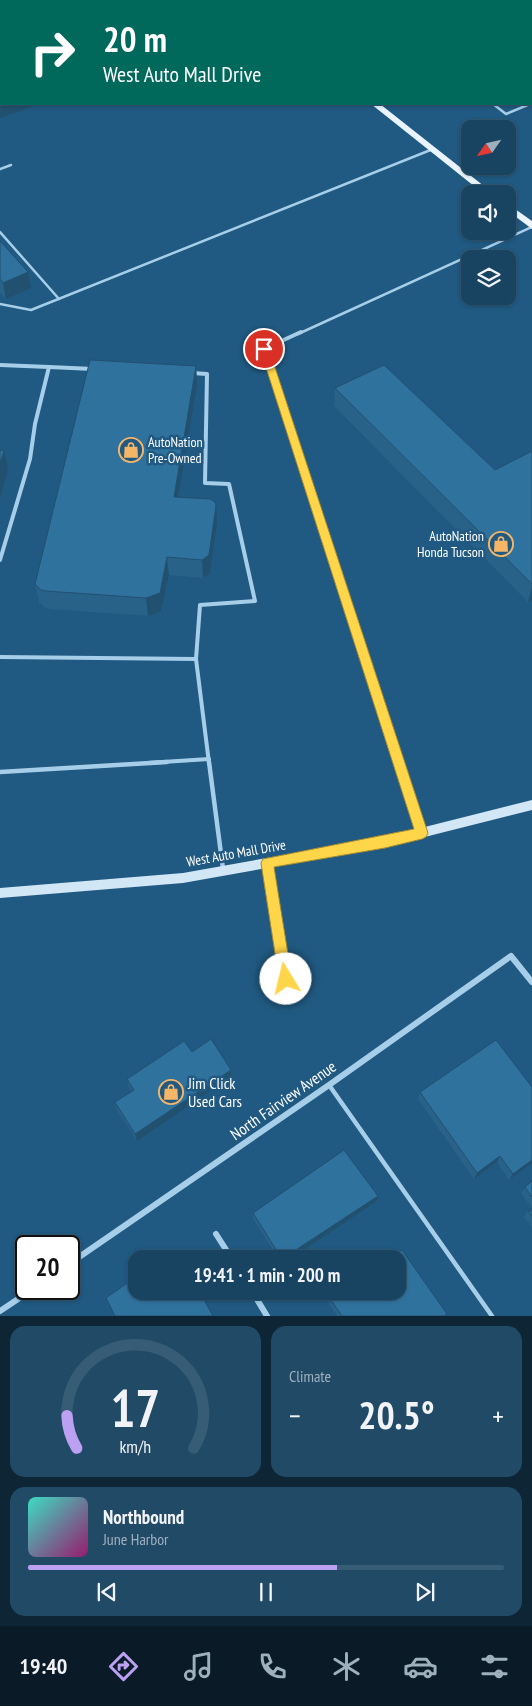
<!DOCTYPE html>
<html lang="en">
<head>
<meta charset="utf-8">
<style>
	:root { --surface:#184361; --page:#214a67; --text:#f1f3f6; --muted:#9fb0bd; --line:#365c76; --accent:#bca0f2 }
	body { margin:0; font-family:"PT Sans Narrow",sans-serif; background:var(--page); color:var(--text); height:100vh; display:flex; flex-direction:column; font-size:19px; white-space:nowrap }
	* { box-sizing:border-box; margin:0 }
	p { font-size:16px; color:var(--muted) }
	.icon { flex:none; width:28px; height:28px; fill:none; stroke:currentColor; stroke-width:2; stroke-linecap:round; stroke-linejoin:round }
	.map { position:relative; height:1316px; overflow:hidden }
	.side { display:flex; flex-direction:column; gap:10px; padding:10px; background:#0d2535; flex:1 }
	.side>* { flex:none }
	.banner { position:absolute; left:0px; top:0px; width:532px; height:105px; box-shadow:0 1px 4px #0004,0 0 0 1px var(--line); background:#00695c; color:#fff; overflow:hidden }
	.needle { width:32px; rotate:236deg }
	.buttons { position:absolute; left:461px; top:120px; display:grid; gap:10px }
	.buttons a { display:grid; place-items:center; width:55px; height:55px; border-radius:10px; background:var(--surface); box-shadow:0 1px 4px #0004,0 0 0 1px var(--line); font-size:25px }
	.speed { position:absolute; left:15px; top:1235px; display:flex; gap:10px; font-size:25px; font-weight:700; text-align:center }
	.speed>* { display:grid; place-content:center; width:65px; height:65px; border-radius:50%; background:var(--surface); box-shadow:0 1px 4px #0004,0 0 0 1px var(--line); line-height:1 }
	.speed .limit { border:2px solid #111; border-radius:8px; background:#fff; color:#111 }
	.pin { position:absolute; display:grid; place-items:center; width:42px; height:42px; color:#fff; margin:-21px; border:2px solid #fff; border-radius:50%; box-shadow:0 1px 5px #0007 }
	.me { position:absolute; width:55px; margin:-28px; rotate:351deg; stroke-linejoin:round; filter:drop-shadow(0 0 4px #0008) }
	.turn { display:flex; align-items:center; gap:18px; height:105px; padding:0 20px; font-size:22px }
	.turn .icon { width:65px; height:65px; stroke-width:2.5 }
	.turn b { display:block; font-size:35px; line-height:42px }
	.big { font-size:38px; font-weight:600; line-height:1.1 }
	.side .widget { flex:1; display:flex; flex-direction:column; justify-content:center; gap:8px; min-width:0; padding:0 18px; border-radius:15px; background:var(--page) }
	.side .dial { align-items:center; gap:0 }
	.dial svg { height:130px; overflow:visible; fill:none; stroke:var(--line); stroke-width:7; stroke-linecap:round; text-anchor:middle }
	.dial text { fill:var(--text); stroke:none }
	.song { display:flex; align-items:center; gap:15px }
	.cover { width:60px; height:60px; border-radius:8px; background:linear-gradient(135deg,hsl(170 70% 55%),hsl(320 70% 35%)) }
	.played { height:5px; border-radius:2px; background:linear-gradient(90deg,var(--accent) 65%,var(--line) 65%) }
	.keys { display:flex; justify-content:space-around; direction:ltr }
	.heat { display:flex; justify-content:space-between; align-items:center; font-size:28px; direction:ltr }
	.side .tiles { flex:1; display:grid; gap:10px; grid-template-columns:1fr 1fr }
	.widget:last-child { grid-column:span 2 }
	.trip { position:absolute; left:128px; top:1250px; width:278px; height:50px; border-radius:15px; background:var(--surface); box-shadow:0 1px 4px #0004,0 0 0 1px var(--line); font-weight:600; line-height:50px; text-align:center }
	.menu { display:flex; height:80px; justify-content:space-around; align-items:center; background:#0a1b27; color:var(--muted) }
	.menu .icon { width:35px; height:35px }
	.menu .selected { color:var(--accent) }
	.menu b { font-size:22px; color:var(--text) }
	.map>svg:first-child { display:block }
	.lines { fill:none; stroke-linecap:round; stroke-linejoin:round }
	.lane-far2 { stroke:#a6cee8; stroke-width:2.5 }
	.lane-far1 { stroke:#a6cee8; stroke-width:4 }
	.lane { stroke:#a6cee8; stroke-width:4.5 }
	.street { stroke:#a6cee8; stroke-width:6 }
	.secondary { fill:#d1e7f6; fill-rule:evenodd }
	.primary { fill:#e9f4fe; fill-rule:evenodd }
	.wall { fill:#296288 }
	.shaded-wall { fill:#22506f }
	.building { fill:#30729e; stroke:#22506f }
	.route { fill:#ffd54a; stroke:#a68a30 }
	.labels { text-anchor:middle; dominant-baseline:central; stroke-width:5; stroke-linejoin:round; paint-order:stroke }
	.poi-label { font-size:14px; fill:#fff; stroke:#205981; text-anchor:start }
	.street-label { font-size:14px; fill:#fff; stroke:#205981 }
	.near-poi-label { font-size:16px; fill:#fff; stroke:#205981; text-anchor:start }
	.near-street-label { font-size:16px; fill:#fff; stroke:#205981 }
</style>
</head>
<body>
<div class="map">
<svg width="532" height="1316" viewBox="0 0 532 1316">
	<rect width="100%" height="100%" fill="#205981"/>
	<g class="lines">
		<g class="lane-far2">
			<polyline points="270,1 273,0"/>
			<polyline points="349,1 351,0"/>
			<polyline points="493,104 506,114 530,104"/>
			<polyline points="0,169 11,165"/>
			<polyline points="0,232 59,299"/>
			<polyline points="0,304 31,310 433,149"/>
			<polyline points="298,334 532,227"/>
		</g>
		<g class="lane-far1">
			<polyline points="301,332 264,349 399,763"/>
			<polyline points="0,365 49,367 35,424 30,459 0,560"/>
			<polyline points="49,367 93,369"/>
			<polyline points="192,373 207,374 205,483 229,484 255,601 200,605 196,659"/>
			<polyline points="0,657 196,659 209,763"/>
			<polyline points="147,763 209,759"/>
		</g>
		<g class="lane">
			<polyline points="209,762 223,869"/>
			<polyline points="398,762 421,831"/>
			<polyline points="0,772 167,762"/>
			<polyline points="267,863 286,979"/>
			<polyline points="329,1085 492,1316"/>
		</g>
		<g class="street">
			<polyline points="216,1234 232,1259"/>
			<polyline points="69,1264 329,1085 511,956 532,982"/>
			<polyline points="252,1291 267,1316"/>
			<polyline points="0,1311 33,1289"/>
		</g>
		<polygon class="secondary" points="532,800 532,810 385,847 183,883 0,898 0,888 183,873 385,837"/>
		<g class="primary">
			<polygon points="239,0 247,0 248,1 240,1"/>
			<polygon points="371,104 380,104 494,194 484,194"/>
			<polygon points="508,204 532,221 532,229 508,211"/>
		</g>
	</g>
	<g class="wall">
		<polygon points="0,241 28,272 31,288 6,299 0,292"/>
		<polygon points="196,366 197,385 178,498 217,524 210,573 203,578 169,575 161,611 148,616 50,609 45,607 39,602 35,584"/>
		<polygon points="335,388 495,470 532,451 532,600 528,602 334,406"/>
		<polygon points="192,1052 231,1077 137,1141 117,1110 115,1102 132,1092 128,1086 127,1079"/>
		<polygon points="532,1087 532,1163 509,1180 497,1162 474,1179 418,1099 420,1092"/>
		<polygon points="532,1181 532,1208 521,1193 525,1187"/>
		<polygon points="378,1196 376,1202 290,1259 279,1259 253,1219 253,1213"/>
		<polygon points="528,1211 532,1211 532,1227 524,1217"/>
		<polygon points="329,1297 447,1314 446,1316 337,1316 328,1302"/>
	</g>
	<g class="shaded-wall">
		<polygon points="1,97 1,104 39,104 0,118 0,98"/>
		<polygon points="28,272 31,288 6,299 3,283"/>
		<polygon points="196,366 197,385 175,516 174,497"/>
		<polygon points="4,451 8,469 0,498 0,464"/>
		<polygon points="216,506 217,524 210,573 203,578 202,560"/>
		<polygon points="167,557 169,575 161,611 148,616 146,598"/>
		<polygon points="532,586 532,600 528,602"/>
		<polygon points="231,1070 231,1077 137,1141 135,1134"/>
		<polygon points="500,1156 497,1162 474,1179 477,1173"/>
		<polygon points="532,1160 532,1163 509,1180 513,1174"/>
		<polygon points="378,1196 376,1202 290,1259 282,1259"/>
	</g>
	<g class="building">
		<polygon points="0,0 46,0 47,1 1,1 1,97 0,98"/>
		<polygon points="0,241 28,272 3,283 0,279"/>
		<polygon points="90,360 196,366 174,497 210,499 215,502 216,506 209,555 202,560 167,557 160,593 146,598 46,591 41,590 35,584"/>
		<polygon points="384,365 495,470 532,451 532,584 335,388"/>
		<polygon points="0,450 4,451 0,464"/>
		<polygon points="211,1039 231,1070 135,1134 115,1102 134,1090 127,1079 184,1041 192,1052"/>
		<polygon points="496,1040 532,1087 532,1160 513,1174 500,1156 477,1173 420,1092"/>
		<polygon points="344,1150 378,1196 282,1259 253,1213"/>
		<polygon points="532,1181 532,1197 525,1187"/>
		<polygon points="528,1211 532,1211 532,1216"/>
		<polygon points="176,1250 181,1259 163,1259"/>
		<polygon points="402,1250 447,1314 444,1316 342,1316 329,1297 338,1291 396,1291 396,1259 389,1259"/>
		<polygon points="136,1277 136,1291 199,1291 213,1316 115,1316 106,1298"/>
	</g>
	<polygon class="route" points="264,346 269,349 428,833 426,837 422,839 385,848 274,867 292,979 290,984 286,986 281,984 279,979 261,863 263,859 414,829 260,349"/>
	<defs>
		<symbol id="shop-ring" viewBox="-11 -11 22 22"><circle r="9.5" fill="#205981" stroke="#f5b667" stroke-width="1.5"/><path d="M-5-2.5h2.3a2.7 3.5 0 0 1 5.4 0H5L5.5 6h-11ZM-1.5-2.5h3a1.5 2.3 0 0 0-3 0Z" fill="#f5b667"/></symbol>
	</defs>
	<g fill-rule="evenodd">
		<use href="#shop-ring" x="117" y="436" width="28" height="28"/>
		<use href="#shop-ring" x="487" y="530" width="28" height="28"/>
		<use href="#shop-ring" x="157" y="1078" width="28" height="28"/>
	</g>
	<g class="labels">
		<g class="poi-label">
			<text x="148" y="442">AutoNation<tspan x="148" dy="16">Pre-Owned</tspan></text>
			<text x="484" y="536" text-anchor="end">AutoNation<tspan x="484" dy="16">Honda Tucson</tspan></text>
		</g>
		<g class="street-label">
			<text transform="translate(236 853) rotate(-10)">West Auto Mall Drive</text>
		</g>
		<g class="near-poi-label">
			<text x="188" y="1083">Jim Click<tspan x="188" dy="18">Used Cars</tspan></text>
		</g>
		<g class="near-street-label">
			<text transform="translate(283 1100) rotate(-35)">North Fairview Avenue</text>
		</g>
	</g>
</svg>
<div class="buttons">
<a><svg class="needle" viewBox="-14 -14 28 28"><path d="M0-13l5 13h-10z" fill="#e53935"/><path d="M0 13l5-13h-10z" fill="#9fb0bd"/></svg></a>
<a><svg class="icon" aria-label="sound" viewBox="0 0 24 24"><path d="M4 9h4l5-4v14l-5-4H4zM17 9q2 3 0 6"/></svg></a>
<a><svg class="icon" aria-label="layers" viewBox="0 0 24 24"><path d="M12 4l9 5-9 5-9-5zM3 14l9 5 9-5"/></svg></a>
</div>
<div class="speed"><div class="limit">20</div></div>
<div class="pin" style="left:264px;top:349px;background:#d93025"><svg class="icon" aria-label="arrive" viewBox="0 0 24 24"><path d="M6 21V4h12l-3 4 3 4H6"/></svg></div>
<svg class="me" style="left:286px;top:979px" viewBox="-20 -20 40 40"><circle r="19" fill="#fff"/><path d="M0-13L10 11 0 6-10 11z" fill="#ffd54a"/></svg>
<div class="trip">19:41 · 1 min · 200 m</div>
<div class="banner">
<div class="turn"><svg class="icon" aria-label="right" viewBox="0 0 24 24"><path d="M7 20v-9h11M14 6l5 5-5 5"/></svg><div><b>20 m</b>West Auto Mall Drive</div></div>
</div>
</div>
<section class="side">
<div class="tiles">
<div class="widget dial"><svg viewBox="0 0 100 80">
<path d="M14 69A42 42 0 1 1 86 69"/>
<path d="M14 69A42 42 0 0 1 8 49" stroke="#bca0f2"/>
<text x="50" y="56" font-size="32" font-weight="700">17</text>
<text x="50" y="72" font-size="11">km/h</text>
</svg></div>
<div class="widget"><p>Climate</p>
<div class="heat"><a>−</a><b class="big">20.5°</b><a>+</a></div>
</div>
<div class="widget">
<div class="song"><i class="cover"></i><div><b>Northbound</b><p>June Harbor</p></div></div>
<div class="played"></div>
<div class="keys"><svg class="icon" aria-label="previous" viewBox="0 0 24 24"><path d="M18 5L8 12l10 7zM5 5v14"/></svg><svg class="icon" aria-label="pause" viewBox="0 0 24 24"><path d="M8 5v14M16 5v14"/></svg><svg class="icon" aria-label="next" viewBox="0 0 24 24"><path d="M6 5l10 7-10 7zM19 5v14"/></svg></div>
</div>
</div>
</section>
<nav class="menu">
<b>19:40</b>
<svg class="icon selected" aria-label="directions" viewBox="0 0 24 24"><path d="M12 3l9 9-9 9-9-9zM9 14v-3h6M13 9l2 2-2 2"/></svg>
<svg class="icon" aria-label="music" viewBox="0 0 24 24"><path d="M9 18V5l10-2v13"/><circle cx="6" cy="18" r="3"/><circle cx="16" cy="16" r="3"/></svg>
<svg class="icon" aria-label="phone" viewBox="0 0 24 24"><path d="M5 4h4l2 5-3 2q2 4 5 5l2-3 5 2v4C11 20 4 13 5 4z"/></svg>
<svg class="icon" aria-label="climate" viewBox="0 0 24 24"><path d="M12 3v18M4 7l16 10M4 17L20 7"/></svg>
<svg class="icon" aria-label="car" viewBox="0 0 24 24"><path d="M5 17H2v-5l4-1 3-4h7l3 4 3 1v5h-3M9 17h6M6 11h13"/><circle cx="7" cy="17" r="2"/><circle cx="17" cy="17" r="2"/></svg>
<svg class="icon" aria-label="filters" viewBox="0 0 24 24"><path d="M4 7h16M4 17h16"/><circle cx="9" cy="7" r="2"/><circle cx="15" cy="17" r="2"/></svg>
</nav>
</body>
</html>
